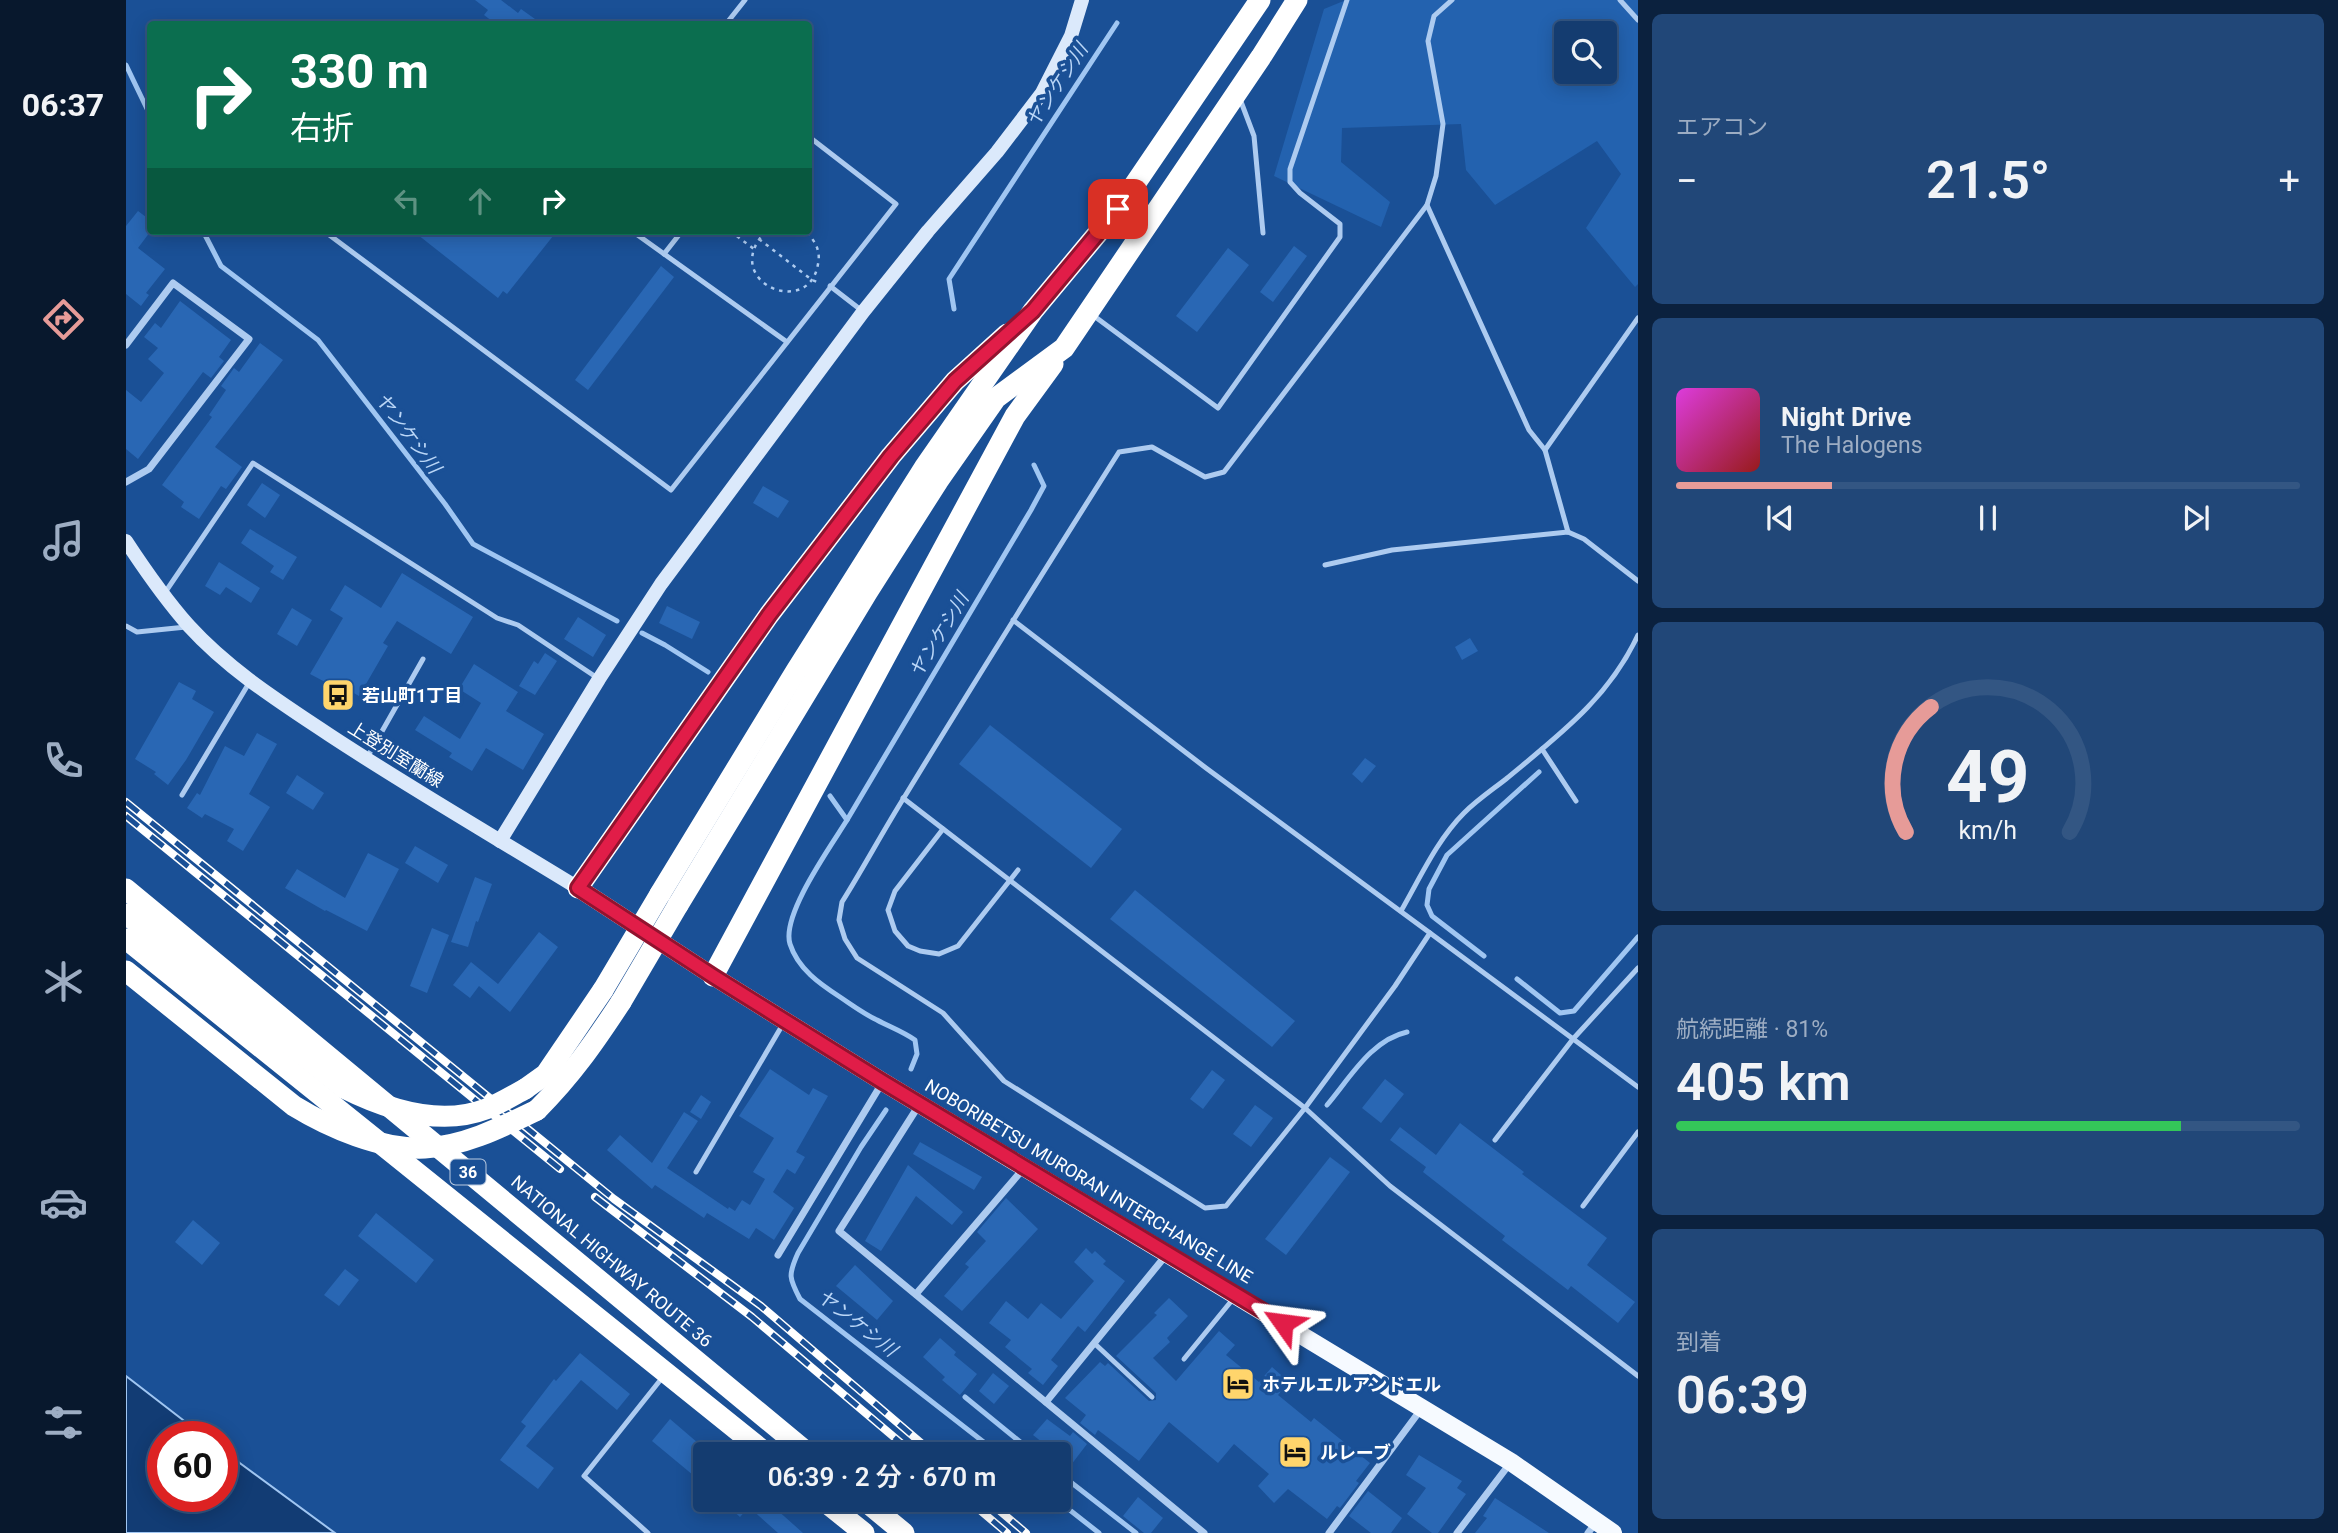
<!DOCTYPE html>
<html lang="ja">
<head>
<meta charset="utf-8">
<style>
	:root { --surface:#143c70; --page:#214778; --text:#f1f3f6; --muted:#9dadc3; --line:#335683; --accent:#e69b98 }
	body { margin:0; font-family:Roboto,"Noto Sans JP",sans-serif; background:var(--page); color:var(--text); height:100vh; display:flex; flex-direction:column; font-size:26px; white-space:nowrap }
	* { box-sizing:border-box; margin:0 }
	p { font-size:23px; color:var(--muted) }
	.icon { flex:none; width:38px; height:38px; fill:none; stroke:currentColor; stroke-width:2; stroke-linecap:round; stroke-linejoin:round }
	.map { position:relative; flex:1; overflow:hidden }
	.panel { display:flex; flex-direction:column; gap:14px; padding:14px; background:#0b213e; width:700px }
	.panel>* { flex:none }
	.banner { position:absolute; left:21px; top:21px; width:665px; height:214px; border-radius:7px; box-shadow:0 4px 18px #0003,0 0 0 2px var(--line); background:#0b6e4f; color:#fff; overflow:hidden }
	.buttons { position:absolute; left:1428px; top:21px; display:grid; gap:14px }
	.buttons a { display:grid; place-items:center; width:63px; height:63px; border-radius:7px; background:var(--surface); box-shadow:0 4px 18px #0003,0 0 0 2px var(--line); font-size:35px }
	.speed { position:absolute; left:21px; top:1421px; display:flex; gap:14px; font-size:35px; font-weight:700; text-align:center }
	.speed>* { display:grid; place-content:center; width:91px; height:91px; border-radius:50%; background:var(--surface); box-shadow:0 4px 18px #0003,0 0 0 2px var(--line); line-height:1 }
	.speed .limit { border:10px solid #d22; background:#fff; color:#111 }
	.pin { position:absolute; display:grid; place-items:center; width:60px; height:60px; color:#fff; margin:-30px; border-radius:14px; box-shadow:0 4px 10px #0006 }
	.me { position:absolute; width:77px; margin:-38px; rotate:301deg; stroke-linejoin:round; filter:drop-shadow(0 0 5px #0008) }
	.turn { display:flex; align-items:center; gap:24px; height:147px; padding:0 28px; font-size:32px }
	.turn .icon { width:91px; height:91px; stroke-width:2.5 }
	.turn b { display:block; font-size:49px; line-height:60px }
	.lanes { display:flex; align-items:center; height:66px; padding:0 28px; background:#0003; justify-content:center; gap:35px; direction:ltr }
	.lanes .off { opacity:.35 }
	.big { font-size:52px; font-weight:600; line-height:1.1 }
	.panel .card { flex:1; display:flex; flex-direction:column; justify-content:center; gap:10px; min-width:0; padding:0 24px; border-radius:10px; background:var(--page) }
	.panel .dial { align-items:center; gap:0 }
	.dial svg { height:182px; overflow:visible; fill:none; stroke:var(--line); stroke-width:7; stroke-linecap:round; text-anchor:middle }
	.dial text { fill:var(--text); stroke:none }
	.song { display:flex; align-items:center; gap:21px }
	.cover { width:84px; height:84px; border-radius:10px; background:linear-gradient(135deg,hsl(300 70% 55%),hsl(0 70% 35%)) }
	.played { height:7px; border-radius:4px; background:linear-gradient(90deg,var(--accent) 25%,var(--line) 25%) }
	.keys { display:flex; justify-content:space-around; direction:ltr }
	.heat { display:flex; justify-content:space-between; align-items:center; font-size:38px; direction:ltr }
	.charge { height:10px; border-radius:5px; background:linear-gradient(90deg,#34c759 81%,var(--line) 0) }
	.trip { position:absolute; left:567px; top:1442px; width:378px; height:70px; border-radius:7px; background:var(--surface); box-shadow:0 4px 18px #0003,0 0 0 2px var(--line); font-weight:600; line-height:70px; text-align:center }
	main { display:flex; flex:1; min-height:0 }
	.tab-bar { display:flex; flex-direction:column; width:126px; justify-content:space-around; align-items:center; background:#08182d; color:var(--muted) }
	.tab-bar .icon { width:49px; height:49px }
	.tab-bar .active { color:var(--accent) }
	.tab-bar b { font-size:32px; color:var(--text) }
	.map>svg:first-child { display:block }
	.green { fill:#2362af; fill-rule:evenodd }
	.water { fill:#123c74; stroke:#a0c6f2; stroke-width:2 }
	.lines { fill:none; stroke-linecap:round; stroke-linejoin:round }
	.stream { stroke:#a0c6f2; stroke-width:5 }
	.building { fill:#2967b4 }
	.path { stroke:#adcbf0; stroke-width:2.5; stroke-dasharray:3.5 5; stroke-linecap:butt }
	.lane { stroke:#adcbf0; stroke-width:5 }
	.street { stroke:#adcbf0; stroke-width:7 }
	.secondary { stroke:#dbe9fb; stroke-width:14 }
	.primary { stroke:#f6faff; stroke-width:18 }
	.highway { stroke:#fff; stroke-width:21 }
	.rail-casing { stroke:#fff; stroke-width:8 }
	.rail { stroke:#1a5096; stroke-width:5; stroke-dasharray:16; stroke-linecap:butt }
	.highway-bridge { stroke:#fff; stroke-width:21 }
	.route-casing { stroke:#92132f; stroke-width:18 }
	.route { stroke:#e11d48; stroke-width:12 }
	.labels { text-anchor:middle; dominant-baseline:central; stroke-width:7; stroke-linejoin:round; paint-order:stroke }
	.shield { fill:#1a5096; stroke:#bacae0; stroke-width:2 }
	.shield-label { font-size:16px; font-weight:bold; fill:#fff }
	.poi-label { font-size:18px; font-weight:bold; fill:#fff; stroke:#1a5096; text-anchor:start }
	.street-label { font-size:18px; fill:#fff; stroke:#1a5096 }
	.water-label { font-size:19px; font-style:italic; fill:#bad6f7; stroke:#1a5096 }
</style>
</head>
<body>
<main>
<nav class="tab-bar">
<b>06:37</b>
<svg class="icon active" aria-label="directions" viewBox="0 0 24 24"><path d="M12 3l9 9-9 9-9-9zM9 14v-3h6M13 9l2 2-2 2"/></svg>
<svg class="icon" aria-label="music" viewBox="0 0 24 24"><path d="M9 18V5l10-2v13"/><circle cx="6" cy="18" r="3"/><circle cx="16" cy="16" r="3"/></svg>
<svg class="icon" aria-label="phone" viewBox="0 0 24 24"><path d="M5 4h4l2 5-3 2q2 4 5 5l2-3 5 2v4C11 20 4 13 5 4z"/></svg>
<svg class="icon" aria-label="climate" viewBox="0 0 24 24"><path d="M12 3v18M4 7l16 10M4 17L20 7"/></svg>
<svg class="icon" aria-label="car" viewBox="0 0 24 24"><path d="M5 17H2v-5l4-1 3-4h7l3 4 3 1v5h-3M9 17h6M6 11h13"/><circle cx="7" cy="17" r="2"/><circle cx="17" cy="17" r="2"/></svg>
<svg class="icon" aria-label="filters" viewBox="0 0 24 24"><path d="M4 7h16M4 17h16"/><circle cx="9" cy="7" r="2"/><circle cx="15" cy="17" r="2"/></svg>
</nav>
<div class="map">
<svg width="1512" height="1533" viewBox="0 0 1512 1533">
	<rect width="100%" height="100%" fill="#1a5096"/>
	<path class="green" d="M1220,0H1512V284L1509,287L1460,228L1495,174L1471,141L1369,205L1340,170L1335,124L1216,128L1215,162L1264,202L1255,227L1148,176L1198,9ZM1440,33H1479V72H1440Z"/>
	<polygon class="water" points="0,1376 79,1437 37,1437 37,1496 96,1496 96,1450 209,1533 0,1533"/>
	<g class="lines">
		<g class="stream">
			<polyline points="0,65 24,115"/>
			<polyline points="77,231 95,266 192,340 319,504 347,544 491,621"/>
			<polyline points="828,309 823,279 991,23"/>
			<polyline points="516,633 539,645 582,672"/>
			<path d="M704,796L721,820C705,846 655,915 664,944C672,969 694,984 714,997C726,1005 738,1014 751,1020C764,1027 776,1031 789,1040L791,1054L785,1069"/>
			<polyline points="721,820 905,510 918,486 908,465"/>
			<polyline points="1358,956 1306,916 1301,905 1303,889 1321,855 1413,772"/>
			<polyline points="1391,979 1434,1013 1448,1011 1512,937"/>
			<path d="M1201,1105C1224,1078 1245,1040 1281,1032"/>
			<path d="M760,1110L735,1147L672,1253C662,1275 663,1278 674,1299L873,1454"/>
			<polyline points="839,1397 909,1454"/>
			<polyline points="933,1473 1010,1533"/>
			<polyline points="931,1500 973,1533"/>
		</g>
	</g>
	<g class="building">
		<polygon points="349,0 375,0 392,13 395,9 416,24 382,24 375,19 370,24 358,15 362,10"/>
		<polygon points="12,211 24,220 24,232 12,248 39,269 20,293 23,295 15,306 0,294 0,226"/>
		<polygon points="287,231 431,231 381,294 377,291 372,298"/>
		<polygon points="1168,246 1181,256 1147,302 1134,292"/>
		<polygon points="1102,248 1123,265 1071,332 1050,316"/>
		<polygon points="535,266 548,277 462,390 449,380"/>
		<polygon points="54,301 105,340 93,357 98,361 85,378 77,372 12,459 0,449 0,390 15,402 38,373 22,359 32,348 18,337 29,323 35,328"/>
		<polygon points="134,343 157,360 89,447 116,467 100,489 95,486 73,519 55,507 58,502 36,485 86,417 83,415 100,390 95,386 108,368 113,372"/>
		<polygon points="136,483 154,495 139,518 121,505"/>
		<polygon points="637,486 663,501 652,518 627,503"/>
		<polygon points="124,529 171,557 157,580 144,572 148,566 115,543"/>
		<polygon points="93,562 134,588 125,603 100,587 94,595 79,586"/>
		<polygon points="276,573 347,617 325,654 271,621 257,643 262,646 233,696 203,679 201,683 184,674 217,618 204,610 219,585 255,608"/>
		<polygon points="541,606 574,622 566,639 533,623"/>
		<polygon points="166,608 186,620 171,646 151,634"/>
		<polygon points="452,617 480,635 467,657 438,639"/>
		<polygon points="1344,638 1352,651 1336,660 1329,647"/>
		<polygon points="419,653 431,661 409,695 393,686 408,661 412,664"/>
		<polygon points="348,664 392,692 380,711 418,734 397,770 360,748 346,771 323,757 326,753 289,730 298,716 334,739 355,703 333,689"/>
		<polygon points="53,682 70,691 66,699 88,712 60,760 42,785 28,774 30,772 9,759"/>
		<polygon points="864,725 996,829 965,868 833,764"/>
		<polygon points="131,733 151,744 123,794 144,807 117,851 101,841 108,829 79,814 76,818 61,808 71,793 74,795 99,746 118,756"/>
		<polygon points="1239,758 1250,766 1236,783 1226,774"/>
		<polygon points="171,775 198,793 187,810 160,793"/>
		<polygon points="289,846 322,865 312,883 279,863"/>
		<polygon points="242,853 273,869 241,931 200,910 199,911 159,888 171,869 219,898"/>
		<polygon points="349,877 366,884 352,922 350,921 342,947 325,942"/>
		<polygon points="1009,890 1169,1021 1146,1047 984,919"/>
		<polygon points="306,928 323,935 301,993 284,986"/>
		<polygon points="413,932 432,947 384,1012 353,986 344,998 327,985 345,962 372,984"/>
		<polygon points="644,1069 683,1095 687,1088 702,1096 670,1152 679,1157 669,1174 661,1169 647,1192 668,1208 648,1240 630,1228 623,1239 581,1213 578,1218 529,1185 526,1189 481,1150 494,1135 526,1163 558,1112 572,1121 541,1168 602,1209 603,1207 609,1211 616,1200 624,1205 639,1179 627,1172 648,1138 613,1116"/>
		<polygon points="1086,1070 1099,1080 1077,1109 1064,1099"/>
		<polygon points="1259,1079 1278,1094 1255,1123 1236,1108"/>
		<polygon points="575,1095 585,1102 575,1119 564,1112"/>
		<polygon points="1129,1105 1147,1118 1125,1147 1107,1134"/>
		<polygon points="1334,1123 1398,1172 1396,1174 1481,1238 1461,1265 1509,1302 1492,1323 1445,1286 1442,1290 1376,1240 1379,1236 1297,1172 1300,1167 1264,1140 1274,1127 1310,1155"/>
		<polygon points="794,1142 856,1177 848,1190 787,1154"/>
		<polygon points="1204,1157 1224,1172 1160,1255 1139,1239"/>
		<polygon points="782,1165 837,1212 826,1225 790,1196 755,1251 739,1241"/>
		<polygon points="880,1198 912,1229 836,1311 818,1296 843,1267 839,1264 860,1241 851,1232"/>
		<polygon points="250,1213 308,1260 290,1283 232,1236"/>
		<polygon points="67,1220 94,1243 76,1265 49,1242"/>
		<polygon points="960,1248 966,1254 969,1251 980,1261 977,1264 999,1281 959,1332 952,1326 925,1360 932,1366 917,1385 902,1373 906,1369 879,1347 885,1340 863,1323 880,1301 902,1319 915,1303 935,1319 968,1281 948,1262"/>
		<polygon points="729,1265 767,1301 751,1320 710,1286"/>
		<polygon points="219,1269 233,1280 213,1306 198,1295"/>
		<polygon points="1043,1298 1062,1316 1041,1338 1044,1342 1027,1358 1050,1381 1093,1331 1109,1345 1100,1355 1133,1382 1146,1367 1163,1382 1152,1395 1185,1422 1188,1418 1244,1463 1230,1481 1233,1483 1214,1508 1211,1506 1201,1519 1162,1489 1148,1503 1132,1486 1143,1474 1108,1444 1092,1463 1043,1422 1013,1461 972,1430 969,1435 954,1423 960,1415 939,1398 974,1362 979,1366 982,1363 1023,1401 1030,1400 1030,1393 990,1356 1031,1315 1028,1313"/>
		<polygon points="814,1338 830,1352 828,1355 851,1374 834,1395 816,1380 819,1377 797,1357"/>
		<polygon points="454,1353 504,1394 491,1410 455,1380 400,1446 428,1468 412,1489 374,1460 400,1426 395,1422 428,1379 430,1381"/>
		<polygon points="867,1373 883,1386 868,1404 853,1391"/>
		<polygon points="544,1419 579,1449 579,1485 526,1441"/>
		<polygon points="921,1419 944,1436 947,1432 961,1444 945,1465 907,1435"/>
		<polygon points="1293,1455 1336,1481 1331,1488 1340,1494 1312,1533 1306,1533 1281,1514 1300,1488 1280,1475"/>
		<polygon points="1242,1491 1276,1518 1265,1533 1245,1533 1223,1516"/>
		<polygon points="1012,1497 1037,1518 1025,1533 1018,1533 997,1516"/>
		<polygon points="1369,1498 1423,1533 1349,1533 1361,1518 1357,1516"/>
		<polygon points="610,1500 640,1500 677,1533 652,1533 623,1507 614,1517 603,1507"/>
	</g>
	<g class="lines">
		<g class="path">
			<polyline points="604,231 628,249"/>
			<path d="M640,231C592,281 683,320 692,264C695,251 689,240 679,231"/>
			<polyline points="633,239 686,280 694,283"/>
		</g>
		<g class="lane">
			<polyline points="1326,0 1308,16 1302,41 1317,124 1310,176 1301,205 1403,430 1419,450 1442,532"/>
			<polyline points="1494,0 1512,20"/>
			<polyline points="600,24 619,0"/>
			<polyline points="1114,99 1128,136 1137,233"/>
			<polyline points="198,231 545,490 770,204 682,136"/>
			<polyline points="506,231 661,342"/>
			<polyline points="538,254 556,231"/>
			<polyline points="704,286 735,310"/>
			<polyline points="968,316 1092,408 1214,237 1214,224 1174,193 1164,182 1164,169 1221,0"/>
			<polyline points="1419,450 1512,318"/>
			<polyline points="1199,565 1266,550 1442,532 1458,539 1512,581"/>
			<polyline points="38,594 127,463 371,618 392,625 470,677"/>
			<path d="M887,620L1080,768L1304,933L1269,986L1179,1108L1100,1206L1079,1208L878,1081L817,1013L731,958L719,939L713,920L716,902C738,867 757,831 779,796C849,681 921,566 993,452L1026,447L1079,477L1098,472L1301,205"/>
			<polyline points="0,626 11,632 60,627"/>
			<polyline points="1416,749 1450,801"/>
			<polyline points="242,756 297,659"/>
			<polyline points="56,795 123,683"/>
			<polyline points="777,798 1179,1108 1264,1186 1512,1376"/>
			<polyline points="817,829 769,891 762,910 769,931 782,946 794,951 813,954 832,946 892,870"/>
			<path d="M1275,911C1294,878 1311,840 1338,813C1351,800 1366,790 1380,779C1433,735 1482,699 1512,635"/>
			<polyline points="1304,933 1512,1087"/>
			<polyline points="1369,1140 1447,1039 1512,968"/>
			<polyline points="570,1172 657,1024"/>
			<polyline points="1457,1206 1512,1132"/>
			<polyline points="968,1343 1026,1397"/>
			<polyline points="1058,1359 1107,1299"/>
			<polyline points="522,1533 458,1476 536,1378"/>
		</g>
		<g class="street">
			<polyline points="0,345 47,283 123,339 23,469 0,482"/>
			<polyline points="793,1105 713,1231 1078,1533"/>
			<polyline points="652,1255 756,1083"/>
			<polyline points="790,1294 898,1168"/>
			<polyline points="920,1402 1041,1254"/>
			<polyline points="1203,1533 1296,1408"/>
			<polyline points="1331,1533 1385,1462"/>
			<polyline points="1462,1533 1471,1521"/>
		</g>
		<g class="secondary">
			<path d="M0,541C19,570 40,600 63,626C103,670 154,702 202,734C284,788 369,837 452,888"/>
			<polyline points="374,841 473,679 535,584 737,312 802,231 871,152 916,93 945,36 956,0"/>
		</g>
		<polyline class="primary" points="452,888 587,976 757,1082 1385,1462 1487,1533"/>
		<g class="highway">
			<polyline points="452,888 643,615 765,456 829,381 881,334"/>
			<polyline points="0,889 683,1454"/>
			<polyline points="534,894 670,671 798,468 907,311 992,209 1134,0"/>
			<polyline points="552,905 742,591 812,481 870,398 938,348 1135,57 1171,0"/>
			<polyline points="0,939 641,1454"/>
			<polyline points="587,976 889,416 927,364"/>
			<polyline points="399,1089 420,1074 477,990"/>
			<path d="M411,1110C446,1075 468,1043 495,1002"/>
			<polyline points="697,1500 738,1533"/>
			<polyline points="738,1500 778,1533"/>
		</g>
		<defs>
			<g id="rail">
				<polyline points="0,802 488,1199 635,1306 808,1454"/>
				<polyline points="0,816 434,1169"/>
				<polyline points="469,1197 626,1317 788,1454"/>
				<polyline points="842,1500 881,1533"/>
				<polyline points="861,1500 900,1533"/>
			</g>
		</defs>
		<use href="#rail" class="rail-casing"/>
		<use href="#rail" class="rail"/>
		<g class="highway-bridge">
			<path d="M0,914L218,1088C260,1109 313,1127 360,1109C373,1104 386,1096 399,1089"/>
			<path d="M0,971L168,1106C204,1128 255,1150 299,1148C339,1146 376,1127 411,1110"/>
			<polyline points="477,990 534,894"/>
			<polyline points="495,1002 552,905"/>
		</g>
	</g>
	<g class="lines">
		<defs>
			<polyline id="route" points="992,209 907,311 829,381 765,456 643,615 452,888 587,976 757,1082 1157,1323"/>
		</defs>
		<use href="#route" class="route-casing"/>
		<use href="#route" class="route"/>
	</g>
	<defs>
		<symbol id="bus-square" viewBox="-11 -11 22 22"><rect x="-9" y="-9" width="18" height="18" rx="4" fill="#ffd56c" stroke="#1a5096"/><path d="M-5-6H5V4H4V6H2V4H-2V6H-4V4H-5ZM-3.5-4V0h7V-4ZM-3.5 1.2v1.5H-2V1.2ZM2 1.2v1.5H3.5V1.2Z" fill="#111"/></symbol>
		<symbol id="hotel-square" viewBox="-11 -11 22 22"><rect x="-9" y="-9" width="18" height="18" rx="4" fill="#ffd56c" stroke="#1a5096"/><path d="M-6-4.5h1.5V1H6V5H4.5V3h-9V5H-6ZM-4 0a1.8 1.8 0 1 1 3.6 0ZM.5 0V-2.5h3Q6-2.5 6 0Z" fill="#111"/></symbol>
	</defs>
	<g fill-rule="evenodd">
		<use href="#bus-square" x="193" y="676" width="38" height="38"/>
		<use href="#hotel-square" x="1093" y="1365" width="38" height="38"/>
		<use href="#hotel-square" x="1150" y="1433" width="38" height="38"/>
	</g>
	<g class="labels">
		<rect class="shield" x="324.5" y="1159.5" width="35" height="25" rx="5"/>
		<g class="shield-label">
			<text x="342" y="1172">36</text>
		</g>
		<g class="poi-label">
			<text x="236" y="695">若山町1丁目</text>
			<text x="1136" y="1384">ホテルエルアンドエル</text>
			<text x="1194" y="1452">ルレーブ</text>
		</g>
		<g class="street-label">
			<text transform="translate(270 754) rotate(32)">上登別室蘭線</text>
			<text transform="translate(963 1181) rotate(31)">NOBORIBETSU MURORAN INTERCHANGE LINE</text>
			<text transform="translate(486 1261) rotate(40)">NATIONAL HIGHWAY ROUTE 36</text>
		</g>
		<g class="water-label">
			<text transform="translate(931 85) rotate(-57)">ヤンケシ川</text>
			<text transform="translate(282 433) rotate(53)">ヤンケシ川</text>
			<text transform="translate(813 635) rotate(-59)">ヤンケシ川</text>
			<text transform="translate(731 1323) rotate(38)">ヤンケシ川</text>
		</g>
	</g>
</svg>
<div class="buttons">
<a><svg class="icon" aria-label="search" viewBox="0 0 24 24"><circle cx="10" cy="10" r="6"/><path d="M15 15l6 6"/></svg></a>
</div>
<div class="speed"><div class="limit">60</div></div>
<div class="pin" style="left:992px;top:209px;background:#d93025"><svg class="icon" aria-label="arrive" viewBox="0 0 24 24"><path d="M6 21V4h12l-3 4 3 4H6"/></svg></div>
<svg class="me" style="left:1157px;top:1323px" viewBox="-20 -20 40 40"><path d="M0-17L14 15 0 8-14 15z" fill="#e11d48" stroke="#fff" stroke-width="4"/></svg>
<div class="trip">06:39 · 2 分 · 670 m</div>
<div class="banner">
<div class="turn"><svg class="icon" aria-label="right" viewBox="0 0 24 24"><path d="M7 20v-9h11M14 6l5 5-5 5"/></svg><div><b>330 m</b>右折</div></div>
<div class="lanes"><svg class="icon off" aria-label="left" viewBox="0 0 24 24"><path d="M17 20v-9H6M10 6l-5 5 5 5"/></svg><svg class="icon off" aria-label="ahead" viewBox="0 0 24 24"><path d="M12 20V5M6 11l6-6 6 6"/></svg><svg class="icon" aria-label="right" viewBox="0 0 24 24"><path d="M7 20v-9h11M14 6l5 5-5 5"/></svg></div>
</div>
</div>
<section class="panel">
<div class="card"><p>エアコン</p>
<div class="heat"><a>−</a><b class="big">21.5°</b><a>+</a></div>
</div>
<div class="card">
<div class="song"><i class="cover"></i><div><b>Night Drive</b><p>The Halogens</p></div></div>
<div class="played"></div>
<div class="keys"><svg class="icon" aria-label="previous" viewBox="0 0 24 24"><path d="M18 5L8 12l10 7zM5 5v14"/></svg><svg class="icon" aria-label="pause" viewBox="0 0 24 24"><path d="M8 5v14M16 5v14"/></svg><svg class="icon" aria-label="next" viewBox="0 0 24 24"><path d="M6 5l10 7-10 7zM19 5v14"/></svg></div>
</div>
<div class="card dial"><svg viewBox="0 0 100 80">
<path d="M14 69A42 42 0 1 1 86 69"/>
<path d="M14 69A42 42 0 0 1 25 14" stroke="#e69b98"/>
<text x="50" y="56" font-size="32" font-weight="700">49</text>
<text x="50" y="72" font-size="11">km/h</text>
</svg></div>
<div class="card"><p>航続距離 · 81%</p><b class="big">405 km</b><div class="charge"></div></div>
<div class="card"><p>到着</p><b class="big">06:39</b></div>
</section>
</main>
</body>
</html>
